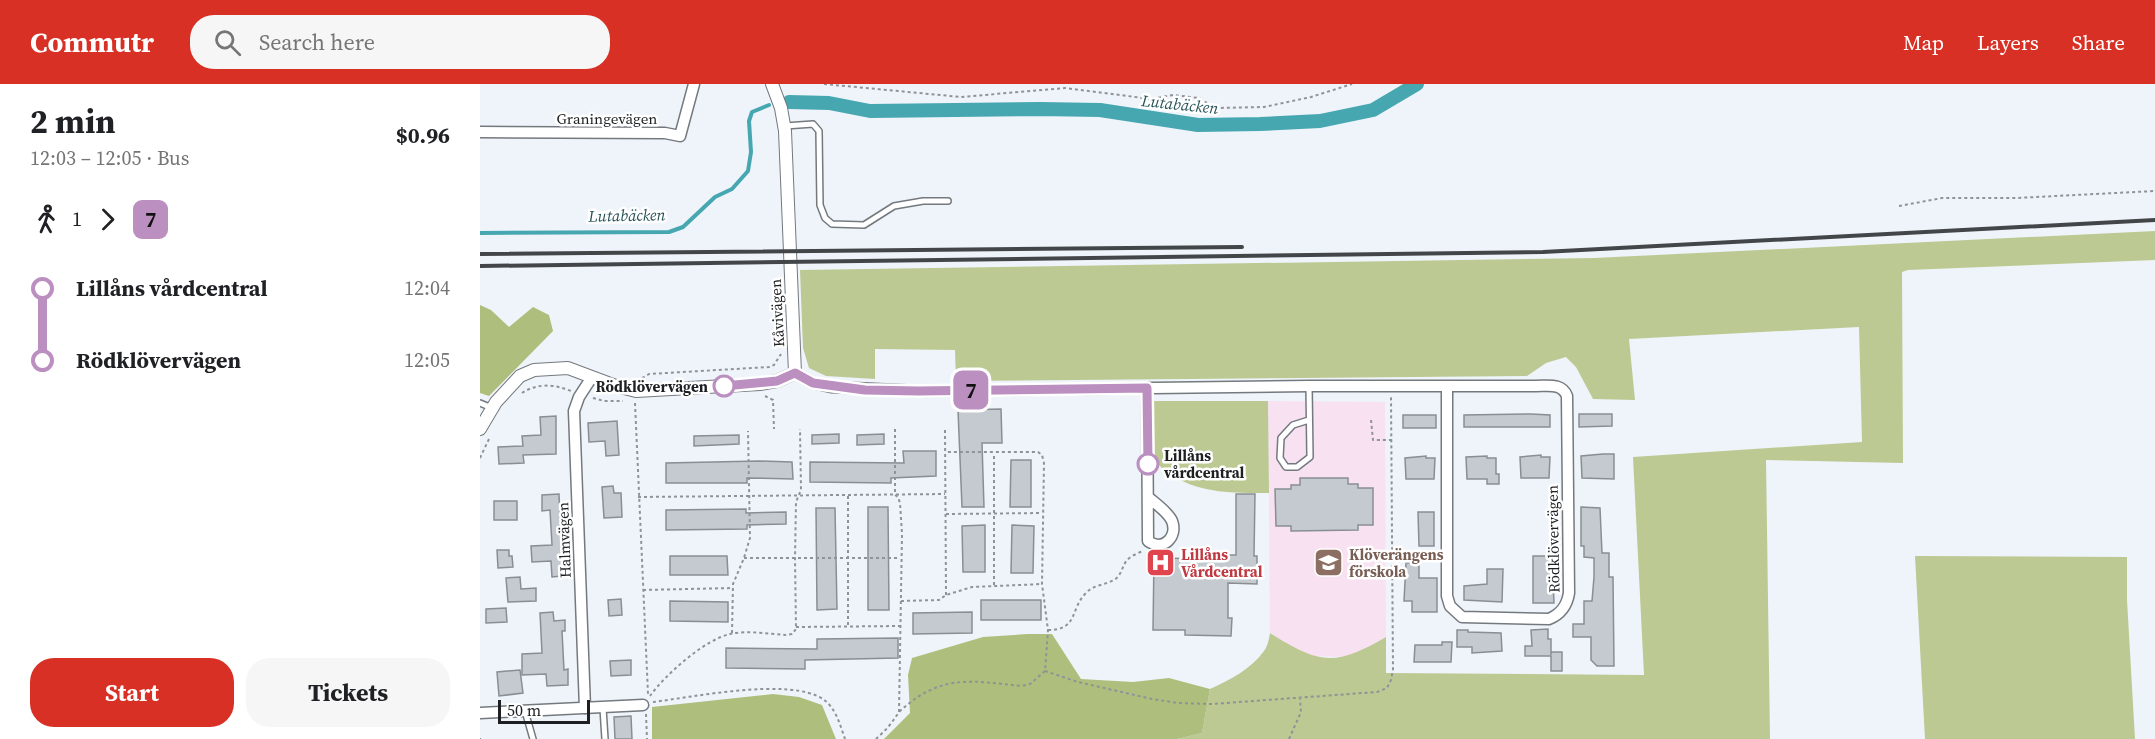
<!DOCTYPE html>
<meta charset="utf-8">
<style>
:root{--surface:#fff;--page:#f6f6f6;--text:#202124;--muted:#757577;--accent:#d93025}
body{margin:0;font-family:"Source Serif 4",serif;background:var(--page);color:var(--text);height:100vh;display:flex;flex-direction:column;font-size:22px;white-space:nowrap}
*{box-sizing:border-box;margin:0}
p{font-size:20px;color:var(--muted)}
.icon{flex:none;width:33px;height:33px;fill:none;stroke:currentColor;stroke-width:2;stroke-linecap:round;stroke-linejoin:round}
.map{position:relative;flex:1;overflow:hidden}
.panel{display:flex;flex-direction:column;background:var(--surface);width:480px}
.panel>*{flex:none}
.badge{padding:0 12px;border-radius:9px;font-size:21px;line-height:39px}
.scale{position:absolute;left:18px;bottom:15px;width:92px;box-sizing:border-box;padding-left:6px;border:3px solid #1d1f21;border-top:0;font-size:16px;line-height:21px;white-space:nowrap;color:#1d1f21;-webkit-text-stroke:4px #fff;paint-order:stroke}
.map>.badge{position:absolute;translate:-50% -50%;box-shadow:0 0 0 3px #fff}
.legs{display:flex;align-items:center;gap:9px;height:66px;padding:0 30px;font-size:20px}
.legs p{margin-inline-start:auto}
.overview{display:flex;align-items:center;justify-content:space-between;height:102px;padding:0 30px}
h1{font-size:33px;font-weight:700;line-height:45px}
.button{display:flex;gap:12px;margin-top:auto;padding:12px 30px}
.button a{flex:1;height:69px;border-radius:24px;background:var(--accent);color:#fff;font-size:24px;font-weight:700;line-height:69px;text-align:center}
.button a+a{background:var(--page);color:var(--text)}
ul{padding:0 30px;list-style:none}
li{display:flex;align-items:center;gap:21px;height:72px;font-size:22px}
li i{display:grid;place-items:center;width:9px;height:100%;margin:0 8px;background:currentColor}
li i::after{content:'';width:15px;height:15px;margin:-8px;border:4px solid;border-radius:50%;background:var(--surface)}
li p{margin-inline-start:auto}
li:first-child i{background:linear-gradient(#0000 50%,currentColor 0)}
li:last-child i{background:linear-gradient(currentColor 50%,#0000 0)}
header{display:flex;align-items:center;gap:36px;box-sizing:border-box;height:84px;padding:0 30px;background:var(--accent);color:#fff}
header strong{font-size:28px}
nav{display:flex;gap:33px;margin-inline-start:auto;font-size:21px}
.search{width:420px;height:54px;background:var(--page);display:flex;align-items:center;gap:15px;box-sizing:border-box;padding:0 21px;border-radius:24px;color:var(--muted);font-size:22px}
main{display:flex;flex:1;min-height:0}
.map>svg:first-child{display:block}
.education{fill:#f8e2f1}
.green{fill:#bcc992}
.forest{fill:#aebe7c}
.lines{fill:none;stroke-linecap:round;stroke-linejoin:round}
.stream{stroke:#47a7b1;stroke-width:4}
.canal{stroke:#47a7b1;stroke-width:14}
.building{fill:#c4cacf;stroke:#898e93;stroke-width:1.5}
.service-casing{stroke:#74797e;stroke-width:8}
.minor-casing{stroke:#74797e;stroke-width:13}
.tertiary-casing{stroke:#74797e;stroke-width:14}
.path{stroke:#8f9398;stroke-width:2;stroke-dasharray:3 3;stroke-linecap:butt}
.service{stroke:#fff;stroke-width:5}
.minor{stroke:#fff;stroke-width:10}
.tertiary{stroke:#fff;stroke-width:12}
.rail{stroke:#434649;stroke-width:4}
.line-1-casing{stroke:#fff;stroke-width:14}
.line-1{stroke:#bb8fc0;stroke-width:9}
.stop-1-dot{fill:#fff;stroke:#bb8fc0;stroke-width:3}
.labels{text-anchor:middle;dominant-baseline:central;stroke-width:5;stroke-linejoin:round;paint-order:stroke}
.street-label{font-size:15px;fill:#1d1f21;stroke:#fff}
.stop-label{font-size:15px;font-weight:bold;fill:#1d1f21;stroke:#fff;text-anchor:end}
.health-label{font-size:15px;font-weight:bold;fill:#be3a42;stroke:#fff;text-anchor:start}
.education-label{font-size:15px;font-weight:bold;fill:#785e54;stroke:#fff;text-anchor:start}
.water-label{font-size:16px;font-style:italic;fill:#275256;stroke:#fff}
</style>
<header>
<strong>Commutr</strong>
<div class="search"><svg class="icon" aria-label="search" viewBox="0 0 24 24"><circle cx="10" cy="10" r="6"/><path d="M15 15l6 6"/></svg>Search here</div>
<nav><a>Map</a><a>Layers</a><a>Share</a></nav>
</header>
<main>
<section class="panel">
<div class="overview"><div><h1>2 min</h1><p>12:03 – 12:05 · Bus</p></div><b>$0.96</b></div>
<div class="legs"><svg class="icon" aria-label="walk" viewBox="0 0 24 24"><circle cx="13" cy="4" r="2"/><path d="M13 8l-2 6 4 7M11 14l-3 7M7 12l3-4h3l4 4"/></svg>1<svg class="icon" aria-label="forward" viewBox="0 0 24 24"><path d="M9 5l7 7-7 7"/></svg><b class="badge" style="background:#bb8fc0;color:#111">7</b></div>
<ul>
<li><i style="color:#bb8fc0"></i><b>Lillåns vårdcentral</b><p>12:04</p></li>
<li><i style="color:#bb8fc0"></i><b>Rödklövervägen</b><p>12:05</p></li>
</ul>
<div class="button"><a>Start</a><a>Tickets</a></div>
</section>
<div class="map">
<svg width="1675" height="655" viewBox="0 0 1675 655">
<rect width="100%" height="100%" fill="#eef4fa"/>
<path class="education" d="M788,317L905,318L906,553L881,568L864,573L832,572L819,568L790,549Z"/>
<g class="green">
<path d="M1675,147V176L1428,186L1422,188L1423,379L1286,376L1290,655H697L722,649L730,605C750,596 771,585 784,567C788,562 789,554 790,549C839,580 855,583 906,553V589L1164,591L1153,373L1382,358L1379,243L1149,255L1155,316L1113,315L1096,283L1086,273L1066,279L1047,292L476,297L475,266L395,265V295L346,292L329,284L323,264L320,186L1114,174Z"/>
<path d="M673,317H788L789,409C754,409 720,410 690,390C684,386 676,380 675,373C671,357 674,334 673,317Z"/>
<path d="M1435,472L1647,473V516L1655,655H1445Z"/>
</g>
<g class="forest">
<path d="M0,221L11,226L29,243L53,223L69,231L73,247L9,312L0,309Z"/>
<path d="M548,550H572L601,595L653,598L689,594L730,605L722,649L697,655H404L430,629L428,591L432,574L503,553Z"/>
<path d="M293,610L319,613L342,621L356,655H172V623Z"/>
</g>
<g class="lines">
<path class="stream" d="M0,149L189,148L203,143L235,113L252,105L268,87L271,68L269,37L272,28L289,21"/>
<path class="canal" d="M309,18L349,19L390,27L560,25L620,26L718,41L780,40L840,37L893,26L937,0"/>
</g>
<g class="building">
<path d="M521,325L522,359H502L504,423H482L478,326Z"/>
<path d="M1051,330L1070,331V343H984V331Z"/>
<path d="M1099,330H1132V342L1099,343Z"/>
<rect x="923" y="331" width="33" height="13"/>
<path d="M76,332V370L43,371L44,379L19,380L18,363L43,362L42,352L61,351L60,333Z"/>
<path d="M137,337L139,371L126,372L125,357L109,358L108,339Z"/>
<path d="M359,350V359L332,360V351Z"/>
<path d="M404,350V360L377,361V351Z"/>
<path d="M259,351V360L214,362V352Z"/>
<path d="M423,367H456V392L411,394V399L330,398V378L424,379Z"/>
<path d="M1123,370H1134V395L1102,394L1101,372Z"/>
<path d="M1061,371V373H1070L1069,394H1041L1040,373Z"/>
<path d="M946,372V374H955L954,395H926L925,374Z"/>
<path d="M1007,372V374H1016V390H1019V400H1007V395H987L986,373Z"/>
<path d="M531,376H551V423H530Z"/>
<path d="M279,377L312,378L313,395L267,394V399H186V379Z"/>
<path d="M820,394H868V400H878V404H893V441H878V446L811,447V442H796L795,405H811V401H820Z"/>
<path d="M133,402L134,409H141L142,433L124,434L122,403Z"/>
<path d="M79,410L81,460H83L84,476H82V492L72,493L71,477L52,478L51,462L72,461L70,426L62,427V411Z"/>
<path d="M756,410H775L774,472H777V500L748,499V534H752L751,552L705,551V546H673L674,474L740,475V471H756Z"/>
<rect x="14" y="417" width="23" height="19"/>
<path d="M388,423H408L409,526H388Z"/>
<path d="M1101,423L1120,424L1122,469H1129V493H1133L1134,582H1117L1111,576V553H1093V540H1104V517H1112L1114,493V474L1104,473V462H1101Z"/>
<path d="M336,424H355L357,525L337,526Z"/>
<path d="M266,425V429L306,428V440L267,441V445L186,446V426Z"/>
<path d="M938,428H954V462H939Z"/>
<path d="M505,441V488H483L482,442Z"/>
<path d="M532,441L554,442L553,489H531Z"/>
<path d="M17,466H29V472H32L33,483L18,484Z"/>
<path d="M190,472H247L248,491H190Z"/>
<path d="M1053,472H1072L1074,519H1053Z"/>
<path d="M926,479H939V494H957V528H932V517H924Z"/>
<path d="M1007,485H1023L1022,518L984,516V502L1007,500Z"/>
<path d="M40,493L41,505L56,504V517L28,518L26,494Z"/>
<path d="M141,515L142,531L129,532L128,516Z"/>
<rect x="501" y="516" width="60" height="20"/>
<path d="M190,517L248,518V538L190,537Z"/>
<path d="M26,524L27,538L6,539V525Z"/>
<path d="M73,528L74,537L85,536V547H82L84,586L88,585V601L67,602L66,590L42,591V570L62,569L60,529Z"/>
<path d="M492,528V549L433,550V529Z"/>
<path d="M1068,545V555H1071V571V568H1082V587H1071V572H1045V562H1052L1051,546Z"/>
<path d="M977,546H988V548L1021,549L1022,567L992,569V563H977Z"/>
<path d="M418,554V574L325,576V585L246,584V564L337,565V555Z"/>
<path d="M962,558H972L971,578H934L935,561H962Z"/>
<path d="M151,576V591L131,592L130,577Z"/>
<path d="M40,586L43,609L19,612L17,588Z"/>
<path d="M151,632L152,655H135L134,633Z"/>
</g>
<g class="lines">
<defs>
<g id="service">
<path d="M305,42L333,40L339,47L340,121L345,134L352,140L384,141L414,122L443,117H468"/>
<path d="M829,302L830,373L817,383H806L800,374L801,354L813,341L829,336"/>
<path d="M0,319L12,324"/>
<path d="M123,624L125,655"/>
<path d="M45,627L53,655"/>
</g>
<g id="minor">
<path d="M0,48L185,49L200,52L214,0"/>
<path d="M315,289L333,299L351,303L438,307L829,302H1056C1069,302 1082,299 1087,312L1089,509C1087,522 1081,530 1069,535L982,533L970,522L967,512V302"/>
<path d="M667,304L668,457C683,468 698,453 692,437C688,428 676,420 668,413"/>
<path d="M105,624L94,327L99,313L112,293"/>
<path d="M0,629L163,621"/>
</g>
<path id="tertiary" d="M0,345L16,318L40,292L54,286L88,284L136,302L156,307L280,300L297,297L315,289L305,47L301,24L292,0"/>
</defs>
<use href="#service" class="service-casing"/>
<use href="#minor" class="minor-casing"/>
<use href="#tertiary" class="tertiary-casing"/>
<g class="path">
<path d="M344,0L481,13L585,4L671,15L693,11L719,14L735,24L784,23L831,13L872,0"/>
<path d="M1419,122L1462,114H1536L1675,107"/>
<path d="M162,294L169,290L289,283L294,281L301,270"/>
<path d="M42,309C57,299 74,300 91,307"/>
<path d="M285,312L293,316L294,345"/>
<path d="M113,314L124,317H143"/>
<path d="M155,319L168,610"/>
<path d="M891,336L893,356H912"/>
<path d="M415,345V411L418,413L420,419L422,450L419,629"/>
<path d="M465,346L466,511"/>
<path d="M0,374L9,355"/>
<path d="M368,412V542"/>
<path d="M158,413L465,410"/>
<path d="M466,430L562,429"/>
<path d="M264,474H420"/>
<path d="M514,501V369"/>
<path d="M163,506L253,504"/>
<path d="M421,517L459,516L466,511L492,503L562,500"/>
<path d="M316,543L421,542"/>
<path d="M568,546C598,546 590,526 605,510C612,501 625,501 634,496C642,491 642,482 647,476C651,472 658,469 663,467"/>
<path d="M252,549L253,500L264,474L270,454L268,347"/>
<path d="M565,587L598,598L672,615L698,619L732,620L897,608L907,604L911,596L913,585L911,313"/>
<path d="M170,612C185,591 224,556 250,550C267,546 289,550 306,551L312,550L316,545L315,474L316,418L321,406L320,345"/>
<path d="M173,618C214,613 309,593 343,615C356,624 360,641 365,655"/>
<path d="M166,630L167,655"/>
<path d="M0,654V655"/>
<path d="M396,655C400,651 405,647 409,642C413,637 416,632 420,627C462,589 491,597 542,602L550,600L565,587L568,546L562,500L564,379L562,371L558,368H465"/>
<path d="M809,655L821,628L820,615"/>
</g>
<use href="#service" class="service"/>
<use href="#minor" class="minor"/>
<use href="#tertiary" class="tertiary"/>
<g class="rail">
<path d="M0,170L762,163"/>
<path d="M0,182L1063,168L1675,136"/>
</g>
</g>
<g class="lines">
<defs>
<path id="line-1" d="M244,302L297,297L315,289L333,299L385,306L438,307L667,304L668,380"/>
</defs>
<use href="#line-1" class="line-1-casing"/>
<use href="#line-1" class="line-1"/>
</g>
<defs>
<symbol id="hospital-square" viewBox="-11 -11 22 22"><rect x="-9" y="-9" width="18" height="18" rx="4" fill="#e0444e" stroke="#fff"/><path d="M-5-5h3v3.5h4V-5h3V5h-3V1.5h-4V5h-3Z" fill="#fff"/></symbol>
<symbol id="school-square" viewBox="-11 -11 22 22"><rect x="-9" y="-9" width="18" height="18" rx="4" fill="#8d6e63" stroke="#fff"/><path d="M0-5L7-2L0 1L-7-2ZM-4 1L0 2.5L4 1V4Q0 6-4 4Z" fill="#fff"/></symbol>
</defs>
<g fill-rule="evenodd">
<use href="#hospital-square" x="664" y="462" width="33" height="33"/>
<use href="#school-square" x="832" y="462" width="33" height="33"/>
</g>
<g class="stop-1-dot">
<circle cx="244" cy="302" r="10"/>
<circle cx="668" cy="380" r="10"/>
</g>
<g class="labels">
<g class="street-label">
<text x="127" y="34">Graningevägen</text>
<text transform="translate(297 229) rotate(-93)">Kåvivägen</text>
<text transform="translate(1073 455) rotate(-91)">Rödklövervägen</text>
<text transform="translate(84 456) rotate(-92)">Halmvägen</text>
</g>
<g class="stop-label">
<text x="228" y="302">Rödklövervägen</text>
<text x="684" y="371" text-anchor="start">Lillåns<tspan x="684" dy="17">vårdcentral</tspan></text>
</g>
<g class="health-label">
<text x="701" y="470">Lillåns<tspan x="701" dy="17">Vårdcentral</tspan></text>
</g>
<g class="education-label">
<text x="869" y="470">Klöverängens<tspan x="869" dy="17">förskola</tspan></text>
</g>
<g class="water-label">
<text transform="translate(700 20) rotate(6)">Lutabäcken</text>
<text transform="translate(147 131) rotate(-1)">Lutabäcken</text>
</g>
</g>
</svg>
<div class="scale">50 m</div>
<b class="badge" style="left:491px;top:306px;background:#bb8fc0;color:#111">7</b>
</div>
</main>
